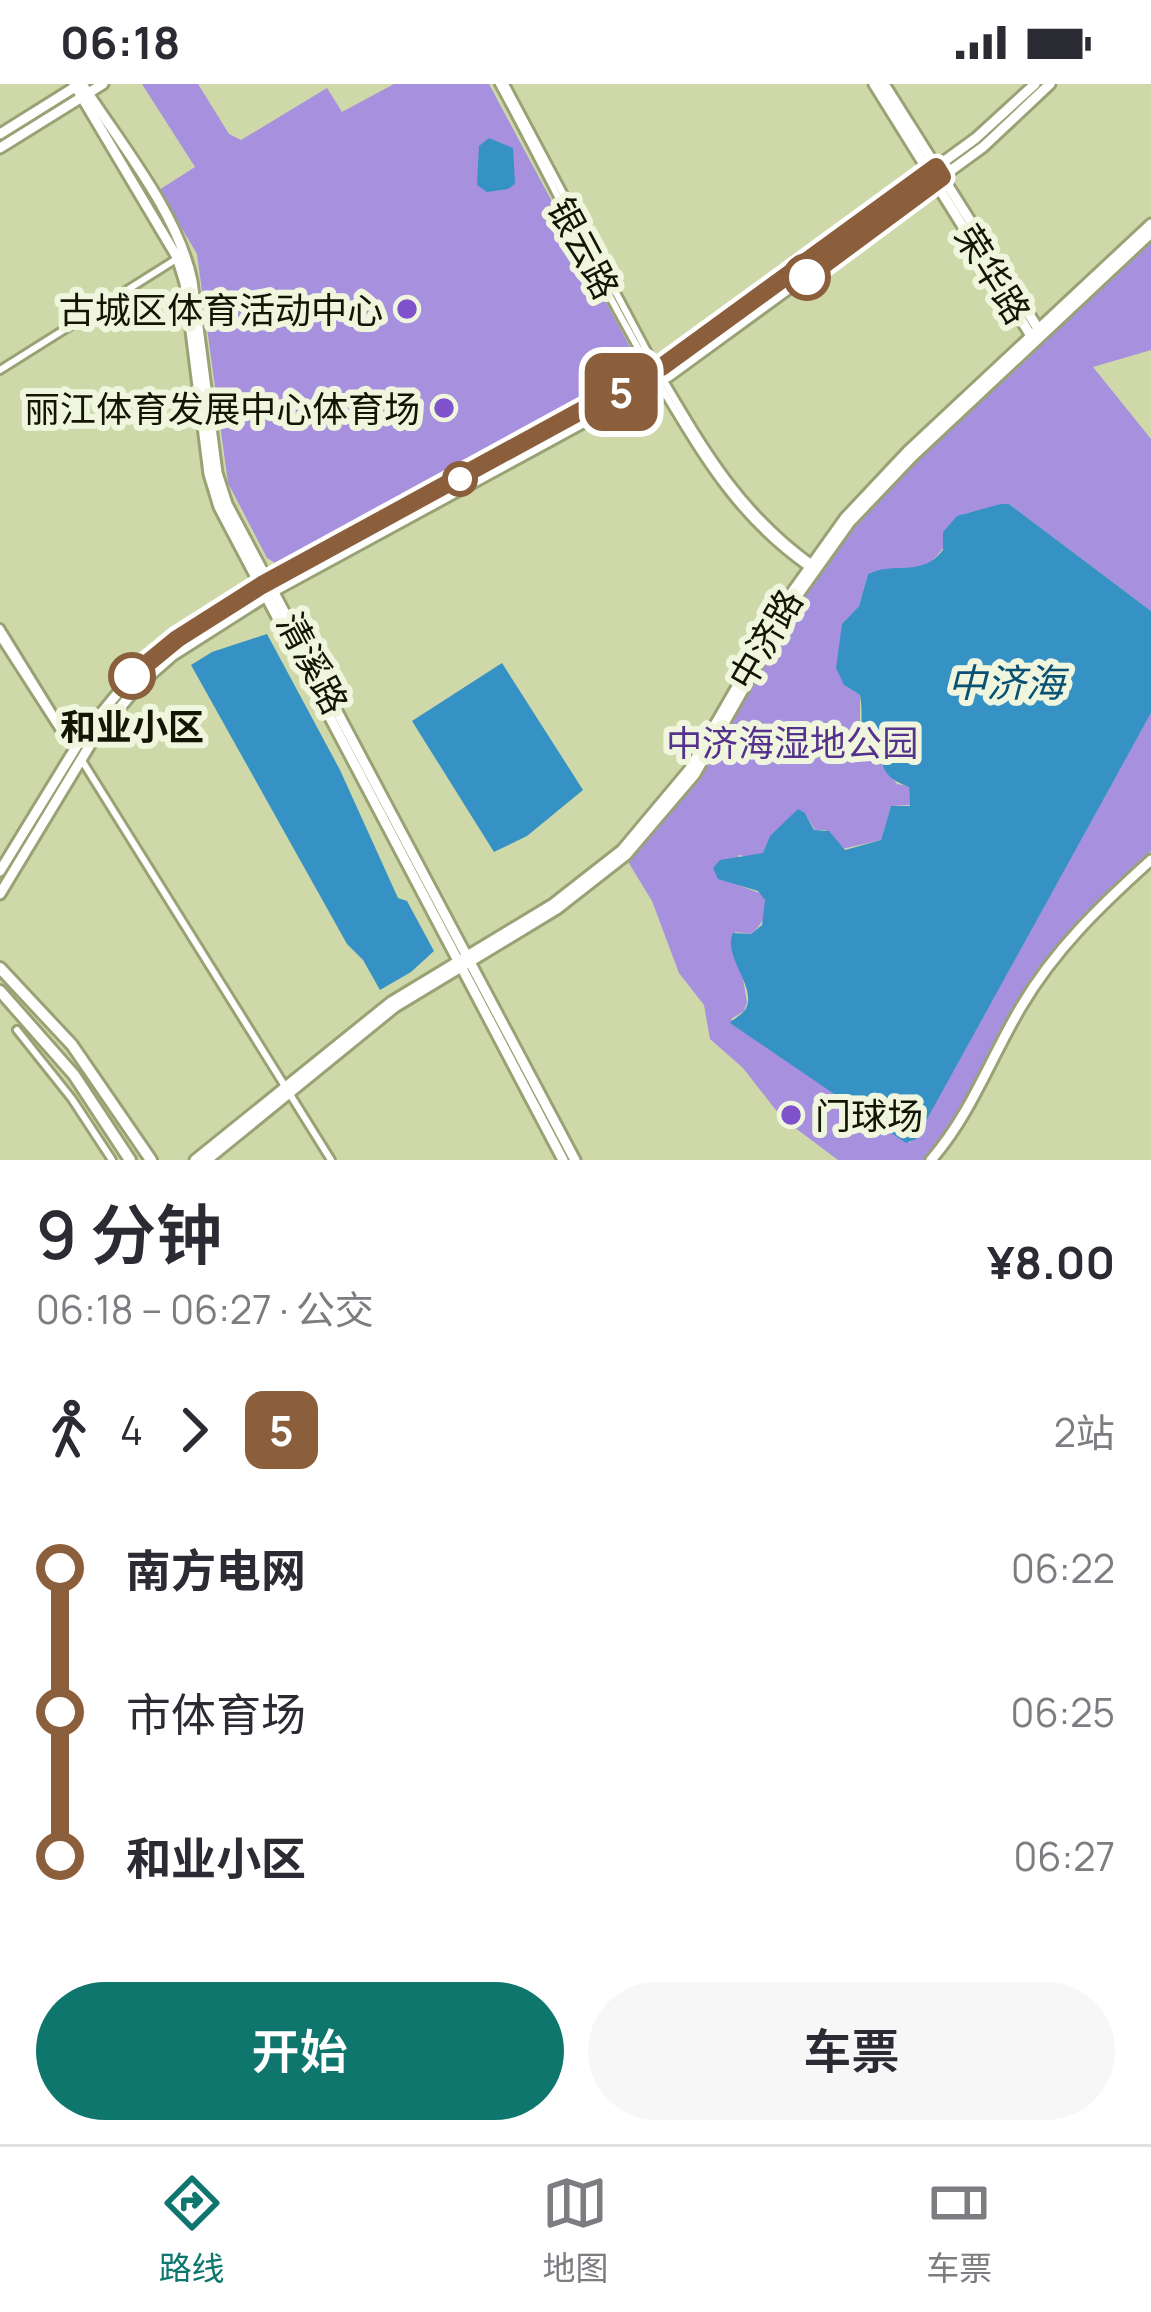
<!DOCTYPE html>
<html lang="zh">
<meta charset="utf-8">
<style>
:root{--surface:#fff;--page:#f7f7f7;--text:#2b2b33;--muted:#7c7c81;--line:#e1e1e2;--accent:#0f766e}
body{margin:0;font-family:Manrope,"Noto Sans SC",sans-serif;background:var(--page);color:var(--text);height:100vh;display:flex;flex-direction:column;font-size:45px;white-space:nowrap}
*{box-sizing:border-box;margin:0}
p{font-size:39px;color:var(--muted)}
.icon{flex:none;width:66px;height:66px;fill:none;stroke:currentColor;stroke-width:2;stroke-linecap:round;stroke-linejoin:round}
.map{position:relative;height:1076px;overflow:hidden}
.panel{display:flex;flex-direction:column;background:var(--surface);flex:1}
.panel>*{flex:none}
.badge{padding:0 24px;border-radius:18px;font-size:42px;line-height:78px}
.map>.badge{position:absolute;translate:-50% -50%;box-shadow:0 0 0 6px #fff}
.legs{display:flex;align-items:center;gap:18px;height:132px;padding:0 36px;font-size:39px}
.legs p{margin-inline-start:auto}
.head{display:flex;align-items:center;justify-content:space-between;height:204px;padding:0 36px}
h1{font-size:66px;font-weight:600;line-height:90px}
.action{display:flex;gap:24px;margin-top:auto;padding:24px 36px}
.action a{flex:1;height:138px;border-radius:72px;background:var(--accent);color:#fff;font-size:48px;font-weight:600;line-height:138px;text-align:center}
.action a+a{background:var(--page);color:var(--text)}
ul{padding:0 36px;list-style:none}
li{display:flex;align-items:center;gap:42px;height:144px;font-size:45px}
li i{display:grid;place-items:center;width:18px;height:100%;margin:0 15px;background:currentColor}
li i::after{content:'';width:30px;height:30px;margin:-15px;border:9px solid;border-radius:50%;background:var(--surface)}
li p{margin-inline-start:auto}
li:first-child i{background:linear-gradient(#0000 50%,currentColor 0)}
li:last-child i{background:linear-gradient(currentColor 50%,#0000 0)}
.status{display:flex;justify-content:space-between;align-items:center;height:84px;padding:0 60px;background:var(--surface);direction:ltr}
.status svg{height:33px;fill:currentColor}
.menu{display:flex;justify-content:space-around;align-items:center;height:168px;border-top:3px solid var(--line);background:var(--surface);font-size:33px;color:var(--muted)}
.menu a{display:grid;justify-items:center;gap:6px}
.menu .on{color:var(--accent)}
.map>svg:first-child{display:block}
.green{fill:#a790de}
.water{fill:#3692c5}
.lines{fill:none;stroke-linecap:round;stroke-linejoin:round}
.street-casing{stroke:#99a274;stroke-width:12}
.secondary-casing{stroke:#99a274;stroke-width:15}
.primary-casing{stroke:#99a274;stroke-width:16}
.street{stroke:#fff;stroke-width:6}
.secondary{stroke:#fff;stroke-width:9}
.primary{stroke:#fff;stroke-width:10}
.line-1-casing{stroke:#fff;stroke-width:27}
.line-1{stroke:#8b5e3c;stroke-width:18}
.stop-1-dot{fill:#fff;stroke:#8b5e3c;stroke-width:6}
.poi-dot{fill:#7f52cb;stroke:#f0f6dd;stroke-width:4.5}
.labels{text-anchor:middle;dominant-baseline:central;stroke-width:12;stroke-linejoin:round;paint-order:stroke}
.street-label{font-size:36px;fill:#131505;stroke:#f0f6dd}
.poi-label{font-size:36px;fill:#131505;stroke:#f0f6dd;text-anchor:end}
.stop-label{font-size:36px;font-weight:bold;fill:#131505;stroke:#f0f6dd}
.park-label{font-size:36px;fill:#55328e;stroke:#f0f6dd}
.water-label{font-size:39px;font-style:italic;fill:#085174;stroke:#f0f6dd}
</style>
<div class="status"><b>06:18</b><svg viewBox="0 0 49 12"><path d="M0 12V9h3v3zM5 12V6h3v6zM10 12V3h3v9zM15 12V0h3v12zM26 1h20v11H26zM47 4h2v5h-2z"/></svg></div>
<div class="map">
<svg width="1151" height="1076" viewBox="0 0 1151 1076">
<rect width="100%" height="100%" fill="#ced8a8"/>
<g class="green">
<path d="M142,0H198L229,50L241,56L327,4L342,28L394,0H489L637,276L635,290L277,480L267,474L228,399L197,170L159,106L195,83Z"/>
<path d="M1151,153V266L1093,283L1151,355V527L1009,420L964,430C948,453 940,483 909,486C893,487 882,484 868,490L859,522L844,538V601L860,611V644L879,667L881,680L897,700L909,702L910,721L891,722L881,756L842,765L826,746H815L805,729L771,752L763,769L753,774L739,771L728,797L762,810C771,826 763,840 751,850L735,848L747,918L744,927L731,935L910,1059L1151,629V767L1072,843L974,1008L927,1076H838L782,1034L743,984L710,955L704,921L679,889L652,817L627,776C717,690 751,568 827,472C921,354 1041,256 1151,153Z"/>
</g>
<g class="water">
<path d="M489,54L513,64L515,100L508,105L487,108L477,101L479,62Z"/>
<path d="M1001,420H1009L1151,527V629L916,1055L906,1059L730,939C735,934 741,931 745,926C759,904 722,873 733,849L751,850L762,841L765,816L758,807L718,795L713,784L720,776L763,769L770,752L798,725L805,729L814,746L829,747L845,766L881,756L891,722H910L909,703C890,696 882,689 879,667C854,646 865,640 860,611L844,601L836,584L842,540L859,522L868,490C894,477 922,494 943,466V448L957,432Z"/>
<path d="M267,550L340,686L398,814L407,817L434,867L411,888L380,906L363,876L347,860L191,581L212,568Z"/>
<path d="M502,579L583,706L527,752L494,768L412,637Z"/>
</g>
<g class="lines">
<defs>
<g id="street">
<path d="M499,0C553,99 601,203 659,300C703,373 737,433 808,483"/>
<path d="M505,0L656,284"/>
<path d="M0,286L178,174"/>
<path d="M663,295C706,368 741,428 811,479"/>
<path d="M0,544L74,664"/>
<path d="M0,553L67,657"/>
<path d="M81,675L331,1076"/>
<path d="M17,946L72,1015L112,1076"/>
</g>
<g id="secondary">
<path d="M74,0L177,173L185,199L209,390L219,423L563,1076"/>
<path d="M82,0C120,59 178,129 192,197L217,389L227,420L575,1076"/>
<path d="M874,0L1033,255"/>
<path d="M884,0L1039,246"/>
<path d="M0,50L80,0"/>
<path d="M0,64L103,0"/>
<path d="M0,787L84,650L131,593L165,563L269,497L663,282L976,54L1035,0"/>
<path d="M0,810L93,656L139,601L172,572L274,507L669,292L983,63L1050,0"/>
<path d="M195,1076L391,918L553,820L622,766L689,686L790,511L845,434L908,367L1151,140"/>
<path d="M207,1076L395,923L557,825L626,771L695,690L795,515L850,438L913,372L1151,149"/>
<path d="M931,1076C971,1030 990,975 1021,923C1055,865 1102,820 1151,776"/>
</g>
<g id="primary">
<path d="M0,884L72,961L151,1076"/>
<path d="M0,907L74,991L130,1076"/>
</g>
</defs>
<use href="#street" class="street-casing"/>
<use href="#secondary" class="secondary-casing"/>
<use href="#primary" class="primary-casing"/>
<use href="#street" class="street"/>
<use href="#secondary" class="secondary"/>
<use href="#primary" class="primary"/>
</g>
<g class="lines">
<defs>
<path id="line-1" d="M132,592L177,555L262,501L663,282L936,83L942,93L807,193"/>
</defs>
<use href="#line-1" class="line-1-casing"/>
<use href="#line-1" class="line-1"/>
</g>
<g class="stop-1-dot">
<circle cx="807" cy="193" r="21"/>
<circle cx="460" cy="395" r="15"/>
<circle cx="132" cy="592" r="21"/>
</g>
<g class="poi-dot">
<circle cx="407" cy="225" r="12"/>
<circle cx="444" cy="324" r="12"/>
<circle cx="791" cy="1031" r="12"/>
</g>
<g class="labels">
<g class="street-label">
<text transform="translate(584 164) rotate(62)">银云路</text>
<text transform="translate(993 190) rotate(58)">荣华路</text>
<text transform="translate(765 555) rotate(-60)">中济路</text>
<text transform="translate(313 579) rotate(62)">清溪路</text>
</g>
<g class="poi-label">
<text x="383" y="225">古城区体育活动中心</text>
<text x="420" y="324">丽江体育发展中心体育场</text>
<text x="815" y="1031" text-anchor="start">门球场</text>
</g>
<g class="stop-label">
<text x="132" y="642">和业小区</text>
</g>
<g class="park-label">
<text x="792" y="658">中济海湿地公园</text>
</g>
<g class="water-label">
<text x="1006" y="598">中济海</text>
</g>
</g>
</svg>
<b class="badge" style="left:621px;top:308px;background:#8b5e3c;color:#fff">5</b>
</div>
<section class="panel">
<div class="head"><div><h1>9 分钟</h1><p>06:18 – 06:27 · 公交</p></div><b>¥8.00</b></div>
<div class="legs"><svg class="icon" aria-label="walk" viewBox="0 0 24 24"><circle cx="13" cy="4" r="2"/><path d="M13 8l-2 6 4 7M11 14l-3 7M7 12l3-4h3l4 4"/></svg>4<svg class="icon" aria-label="forward" viewBox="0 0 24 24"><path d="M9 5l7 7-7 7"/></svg><b class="badge" style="background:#8b5e3c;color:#fff">5</b><p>2站</p></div>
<ul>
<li><i style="color:#8b5e3c"></i><b>南方电网</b><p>06:22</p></li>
<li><i style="color:#8b5e3c"></i><span>市体育场</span><p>06:25</p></li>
<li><i style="color:#8b5e3c"></i><b>和业小区</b><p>06:27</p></li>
</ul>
<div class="action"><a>开始</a><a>车票</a></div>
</section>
<nav class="menu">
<a class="on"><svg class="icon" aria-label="directions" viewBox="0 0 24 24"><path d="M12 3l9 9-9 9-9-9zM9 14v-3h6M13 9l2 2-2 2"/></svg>路线</a>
<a><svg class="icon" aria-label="map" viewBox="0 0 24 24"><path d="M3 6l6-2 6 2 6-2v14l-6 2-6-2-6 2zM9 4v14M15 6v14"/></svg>地图</a>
<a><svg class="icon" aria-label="tickets" viewBox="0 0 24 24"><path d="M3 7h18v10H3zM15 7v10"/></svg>车票</a>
</nav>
